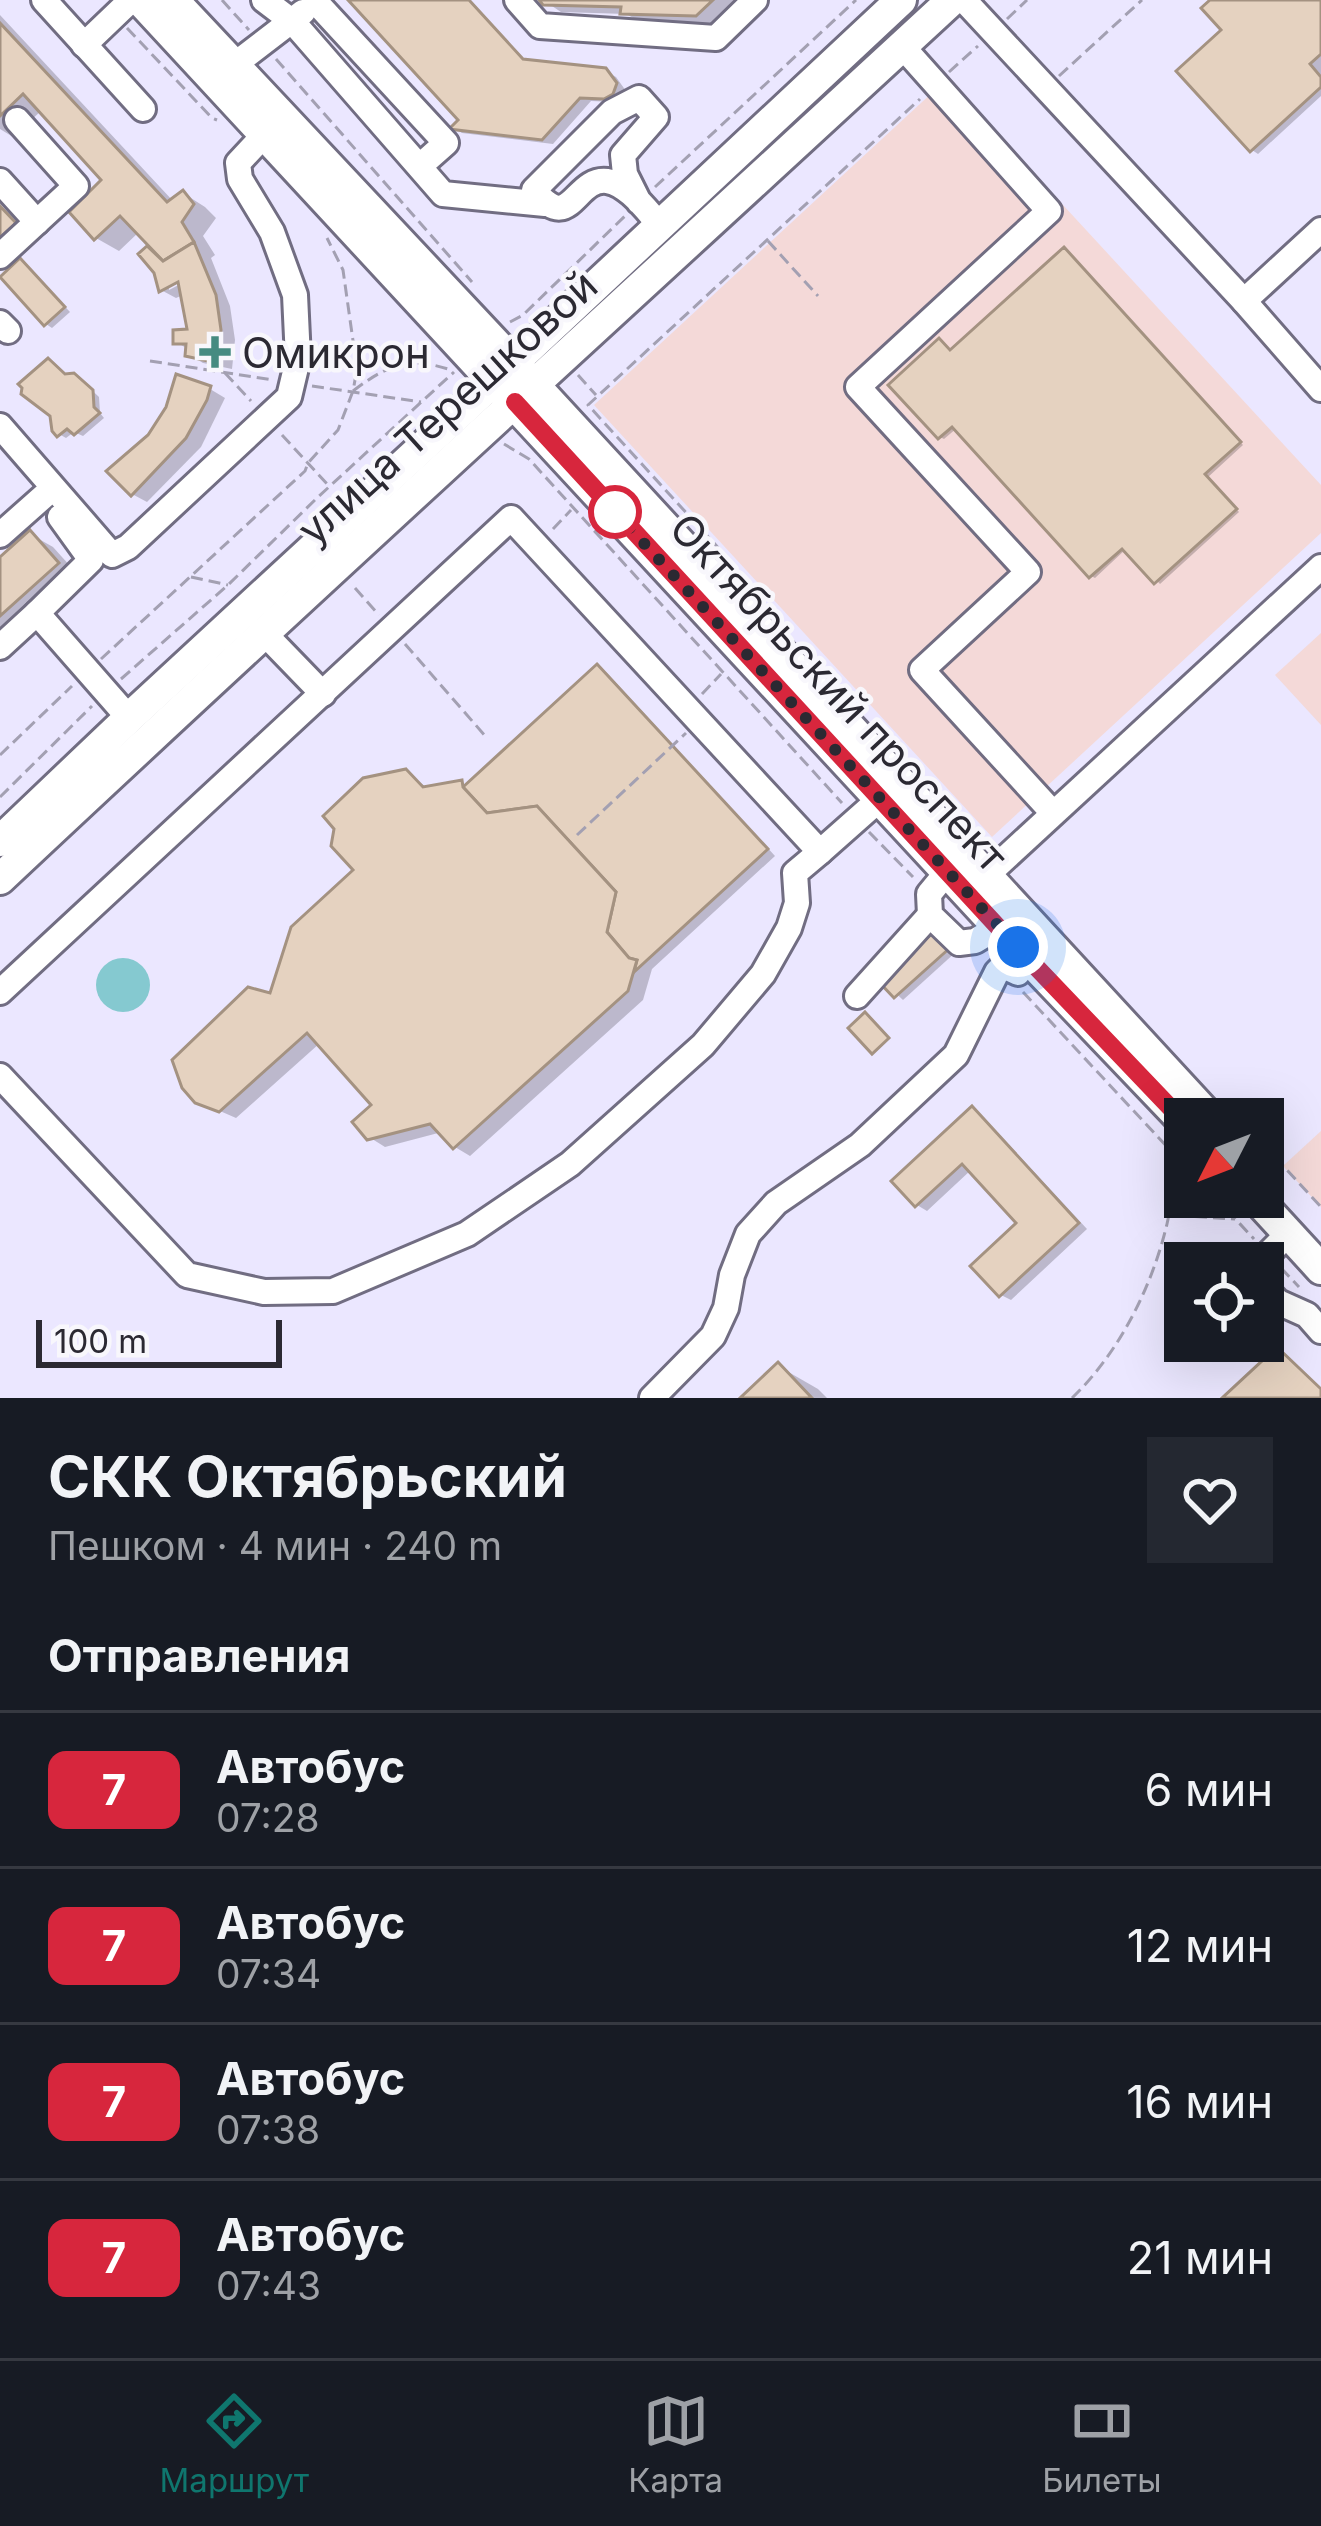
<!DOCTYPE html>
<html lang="ru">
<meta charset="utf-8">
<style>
:root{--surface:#171b24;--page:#242831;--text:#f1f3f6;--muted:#9ea1a6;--line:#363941;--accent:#0f766e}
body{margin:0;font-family:Inter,sans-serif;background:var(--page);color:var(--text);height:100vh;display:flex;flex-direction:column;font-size:45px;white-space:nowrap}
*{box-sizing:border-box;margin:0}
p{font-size:39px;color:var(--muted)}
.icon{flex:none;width:66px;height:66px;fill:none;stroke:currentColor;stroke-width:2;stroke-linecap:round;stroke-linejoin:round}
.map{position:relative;height:1398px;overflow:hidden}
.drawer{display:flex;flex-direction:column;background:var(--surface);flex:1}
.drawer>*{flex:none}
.badge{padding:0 24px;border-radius:18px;font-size:42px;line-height:78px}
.needle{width:78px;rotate:228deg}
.buttons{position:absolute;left:1164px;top:1098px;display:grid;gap:24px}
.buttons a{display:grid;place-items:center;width:120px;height:120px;border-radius:0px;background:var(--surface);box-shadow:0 12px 48px #0002;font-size:60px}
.scale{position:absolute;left:36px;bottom:30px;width:246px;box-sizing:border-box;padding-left:12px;border:6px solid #2b2932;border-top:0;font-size:33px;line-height:42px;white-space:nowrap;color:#2b2932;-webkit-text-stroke:9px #f8f7fc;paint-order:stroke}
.you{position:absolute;width:60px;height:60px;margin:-30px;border:9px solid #fff;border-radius:50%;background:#1a73e8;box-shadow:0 0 0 18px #1a73e833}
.map>.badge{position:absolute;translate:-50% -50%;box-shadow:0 0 0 6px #fff}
h2{padding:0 48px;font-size:45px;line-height:108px}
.round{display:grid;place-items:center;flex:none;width:126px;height:126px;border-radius:0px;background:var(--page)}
.head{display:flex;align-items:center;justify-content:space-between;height:204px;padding:0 48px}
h1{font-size:57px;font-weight:700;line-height:90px}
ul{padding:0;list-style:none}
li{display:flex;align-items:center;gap:36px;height:156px;padding:0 48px;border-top:3px solid var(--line)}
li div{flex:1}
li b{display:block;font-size:45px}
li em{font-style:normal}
li .badge{min-width:132px;font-weight:700;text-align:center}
.tab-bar{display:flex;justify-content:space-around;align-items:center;height:168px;border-top:3px solid var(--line);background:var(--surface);font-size:33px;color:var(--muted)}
.tab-bar a{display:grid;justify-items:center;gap:6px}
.tab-bar .selected{color:var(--accent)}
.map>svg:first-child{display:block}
.commercial{fill:#f4d9d8}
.water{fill:#85c9d0}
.shadow{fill:#0003;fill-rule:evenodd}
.building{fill:#e5d2c0;stroke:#a49281;stroke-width:3}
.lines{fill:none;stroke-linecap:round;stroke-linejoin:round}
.minor-casing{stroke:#716d82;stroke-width:30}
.major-casing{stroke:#716d82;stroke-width:36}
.path{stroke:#a3a0b2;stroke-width:3;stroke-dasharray:12 6;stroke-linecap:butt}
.minor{stroke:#fff;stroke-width:24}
.major{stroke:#fff;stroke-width:30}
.line-casing{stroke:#fff;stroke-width:27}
.line{stroke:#d7263d;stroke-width:18}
.walk{stroke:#2b2932;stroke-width:12;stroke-dasharray:0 21.6}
.poi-dot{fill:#468b81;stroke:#f8f7fc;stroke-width:4.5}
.stop-dot{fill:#fff;stroke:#d7263d;stroke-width:6}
.labels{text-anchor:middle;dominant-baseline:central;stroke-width:9;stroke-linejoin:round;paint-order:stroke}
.poi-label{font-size:42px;fill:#2b2932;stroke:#f8f7fc;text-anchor:start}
.street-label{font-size:42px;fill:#2b2932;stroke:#f8f7fc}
</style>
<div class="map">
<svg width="1321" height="1398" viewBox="0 0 1321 1398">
<rect width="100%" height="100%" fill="#ebe7ff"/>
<g class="commercial">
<path d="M947,79L1321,485V533L992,837L594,405Z"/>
<path d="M1321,633V725L1275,675Z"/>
<path d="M1321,1131V1207L1283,1166Z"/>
</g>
<circle class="water" cx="123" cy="985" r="27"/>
<g class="shadow">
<path d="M352,0H470L527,63L605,71L616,77L626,91L623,99L616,102L591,101L553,144L462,133L454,128L462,120Z"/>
<path d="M543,0H737L712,24L639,21L626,14L561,12Z"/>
<path d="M1215,0H1321V96L1258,154L1252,150L1225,30Z"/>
<path d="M0,15L173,201L183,193L205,207L216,218L203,236L215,255L211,258L230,306L235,340L232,369L203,363L188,354V349L176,342L190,332L183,295L176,298L161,290L148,250L162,258L139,232L119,251L96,238L105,180L42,110L13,137L0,129ZM192,278L169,290V283Z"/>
<path d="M1068,253L1243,445L1207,478L1239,512L1160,584L1126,549L1095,578L1091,576L957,428L944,439L940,437L952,353Z"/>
<path d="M27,266L70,312L52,328L46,324Z"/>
<path d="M67,377L82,381L99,397L100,413L104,418L83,436L74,432L66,438L59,434Z"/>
<path d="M210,389L225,398L201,447L147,502L132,494Z"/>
<path d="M30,534L53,547L80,577L0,649V561Z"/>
<path d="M597,667L607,673L775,856L652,969L643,1000L470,1156L455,1147L442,1132L385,1147L369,1137L376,1105L320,1043L236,1118L197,1101L357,870L405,772L429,789L462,783L468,787Z"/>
<path d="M937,933L957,951L903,1000L884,982Z"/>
<path d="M972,1110L982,1116L1087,1229L1011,1300L1001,1295L1021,1223L971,1170L927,1211L917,1205L895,1181Z"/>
<path d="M1222,1341H1242L1233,1349Z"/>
<path d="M778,1366L818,1389L827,1398H744Z"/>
</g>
<g class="building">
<path d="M348,0H469L523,59L606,68L617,83L613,94L604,99L580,98L542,140L449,129L458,120Z"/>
<path d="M539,0H713L696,16L620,14L621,7L543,5Z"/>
<path d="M1210,0H1321V54L1310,64L1321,77V87L1250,152L1176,71L1221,30L1201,8Z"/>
<path d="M0,23L167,202L183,190L194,204L182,222L194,242L163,261L120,216L94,240L69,212L101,180L23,94L0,116Z"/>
<path d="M0,206L16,223L0,238Z"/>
<path d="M194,242L216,295L221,330L217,363L185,356L186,344H173V330L187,329L178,282L159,292L154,273L138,254L147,246L163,261Z"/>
<path d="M1064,247L1241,442L1205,474L1237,509L1154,584L1122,549L1089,578L952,427L938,439L888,385L939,338L950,350Z"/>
<path d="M20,258L65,307L44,326L0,277Z"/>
<path d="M48,358L65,374L74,373L93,390L94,407L100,413L74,435L67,429L57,437L52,431L50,416L21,394L22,388L18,384Z"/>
<path d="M176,374L211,386L207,400L186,438L131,496L106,471L148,435L166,407Z"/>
<path d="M30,530L59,563L0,616V557Z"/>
<path d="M597,664L768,849L634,972L637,960L629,958L607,932L616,892L537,806L487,813L463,787Z"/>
<path d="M406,769L423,787L462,780L463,787L487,813L537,806L616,892L607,932L629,958L637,960L628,991L453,1149L430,1124L367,1140L352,1122L371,1105L307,1033L219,1112L195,1103L182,1088L172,1060L248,987L270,993L291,927L353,870L331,846L334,829L323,816L363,778Z"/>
<path d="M937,929L952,946L894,998L879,982Z"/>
<path d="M865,1012L889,1038L872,1054L848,1028Z"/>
<path d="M972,1106L1079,1223L999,1297L970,1266L1016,1223L962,1164L915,1207L891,1181Z"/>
<path d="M1277,1347L1321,1389V1398H1222Z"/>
<path d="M778,1362L812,1398H740Z"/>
</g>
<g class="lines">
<defs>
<g id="minor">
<path d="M44,0L143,109"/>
<path d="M264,0L293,22L443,194L545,204"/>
<path d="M517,0L540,26L716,38L755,0"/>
<path d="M964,0L1244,301L1321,389"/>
<path d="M315,1L446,143L420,166"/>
<path d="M84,45L131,0"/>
<path d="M902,46L1049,211L858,387L1028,572L922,670L1053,813"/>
<path d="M234,65L303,12"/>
<path d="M0,181L37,222"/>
<path d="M639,202L625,174L623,155L656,117L639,98L612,112L534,190C571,236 574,177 607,181C628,184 647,211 660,225"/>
<path d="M0,256L76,186L17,120"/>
<path d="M1244,301L1321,230"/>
<path d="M0,323L8,331"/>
<path d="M0,426L112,555L128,547L289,397L298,359L295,295L272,232L240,179L238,163L265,134"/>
<path d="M0,535L44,496"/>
<path d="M37,613L91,560L60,517"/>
<path d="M263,632L323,694"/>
<path d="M0,647L37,613L129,718"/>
<path d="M820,852L890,790"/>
<path d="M948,871L929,894L930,915L959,943L975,941L998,927"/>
<path d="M974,887L1321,567"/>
<path d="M0,992L511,518L820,852L795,873L797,903L789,928L763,974L703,1045L570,1164L467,1234L333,1291L264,1292L187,1275L0,1076"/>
<path d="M857,996L930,915"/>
<path d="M1259,1263L1289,1233"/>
<path d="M1263,1286L1278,1302L1307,1315L1321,1331"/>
<path d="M652,1398L713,1336L726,1308L732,1275L748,1234L776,1203L860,1145L956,1055L997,972L1003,966L1018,973"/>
</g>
<g id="major">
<path d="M140,0L998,927L1185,1123"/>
<path d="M173,0L513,362L1211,1119"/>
<path d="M0,841L129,718L467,406L901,0"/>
<path d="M0,879C315,583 635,293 952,0"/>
<path d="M1255,1197L1321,1269"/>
</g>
</defs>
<use href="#minor" class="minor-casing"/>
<use href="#major" class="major-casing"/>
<g class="path">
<path d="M222,0L249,30"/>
<path d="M1007,19L1027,0"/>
<path d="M127,28L212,118L217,120"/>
<path d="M276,59L472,282"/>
<path d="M949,72L978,46"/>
<path d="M1059,76L1142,0"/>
<path d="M655,187L856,0"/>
<path d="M768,241L818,296"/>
<path d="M510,322L523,315L626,215"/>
<path d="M150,361L273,380"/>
<path d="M225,373L251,401"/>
<path d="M578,375L596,395"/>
<path d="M312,386L421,402"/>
<path d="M353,391C386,366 407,356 448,369"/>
<path d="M282,435L328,485"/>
<path d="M504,444L529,459L842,803"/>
<path d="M553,529L571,510"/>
<path d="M722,552L588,405L920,99"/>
<path d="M191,577L228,585"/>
<path d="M355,588L379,615"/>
<path d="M405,644L487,738"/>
<path d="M101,659L305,471L308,463L338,430L353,391L357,369L343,270L327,238"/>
<path d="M121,679L228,585L317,498L454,372"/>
<path d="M702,694L721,674"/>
<path d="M0,755L72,686"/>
<path d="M0,797L92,706"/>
<path d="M869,832L913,877"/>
<path d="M577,835L686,733"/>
<path d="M1023,992L1185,1166"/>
<path d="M1263,1144L1321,1207"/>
<path d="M1188,1197L1168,1215L1235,1219"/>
<path d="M1215,1197L1254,1239"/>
<path d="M1281,1268L1299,1287"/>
<path d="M1072,1398C1119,1353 1152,1287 1167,1224C1172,1202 1173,1179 1176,1158"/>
</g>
<use href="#minor" class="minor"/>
<use href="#major" class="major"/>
</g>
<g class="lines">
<defs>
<path id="line" d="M515,402L998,927L1185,1123"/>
</defs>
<use href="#line" class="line-casing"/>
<use href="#line" class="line"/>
<path class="walk" d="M615,512L1018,947"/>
</g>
<path class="poi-dot" d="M209 334h12v12h12v12h-12v12h-12v-12h-12v-12h12z"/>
<circle class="stop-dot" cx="615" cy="512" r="24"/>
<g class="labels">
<g class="poi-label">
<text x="242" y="352">Омикрон</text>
</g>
<g class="street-label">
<text transform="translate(447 407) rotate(-42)">улица Терешковой</text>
<text transform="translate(839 692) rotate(47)">Октябрьский проспект</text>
</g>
</g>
</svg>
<div class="buttons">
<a><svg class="needle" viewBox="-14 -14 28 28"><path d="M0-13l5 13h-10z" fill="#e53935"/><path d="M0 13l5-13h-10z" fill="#9ea1a6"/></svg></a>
<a><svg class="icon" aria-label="locate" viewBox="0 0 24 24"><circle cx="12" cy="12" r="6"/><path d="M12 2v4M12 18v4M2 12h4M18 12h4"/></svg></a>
</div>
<div class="scale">100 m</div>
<div class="you" style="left:1018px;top:947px"></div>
</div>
<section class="drawer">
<div class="head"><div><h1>СКК Октябрьский</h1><p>Пешком · 4 мин · 240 m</p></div><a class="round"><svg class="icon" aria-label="heart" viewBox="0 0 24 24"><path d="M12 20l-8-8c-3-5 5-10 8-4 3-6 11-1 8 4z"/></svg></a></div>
<h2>Отправления</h2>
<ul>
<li><span class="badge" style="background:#d7263d;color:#fff">7</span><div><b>Автобус</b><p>07:28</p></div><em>6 мин</em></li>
<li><span class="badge" style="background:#d7263d;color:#fff">7</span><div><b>Автобус</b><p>07:34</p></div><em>12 мин</em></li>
<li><span class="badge" style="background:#d7263d;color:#fff">7</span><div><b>Автобус</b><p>07:38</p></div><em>16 мин</em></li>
<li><span class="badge" style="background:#d7263d;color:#fff">7</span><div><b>Автобус</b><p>07:43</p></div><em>21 мин</em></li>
</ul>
</section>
<nav class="tab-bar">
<a class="selected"><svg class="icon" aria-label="directions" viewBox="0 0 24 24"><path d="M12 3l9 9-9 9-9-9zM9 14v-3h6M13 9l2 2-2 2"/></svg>Маршрут</a>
<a><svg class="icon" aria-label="map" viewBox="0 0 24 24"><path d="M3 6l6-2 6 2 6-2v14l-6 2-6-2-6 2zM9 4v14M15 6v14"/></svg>Карта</a>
<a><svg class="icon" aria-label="tickets" viewBox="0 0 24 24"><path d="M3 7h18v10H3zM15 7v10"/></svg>Билеты</a>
</nav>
